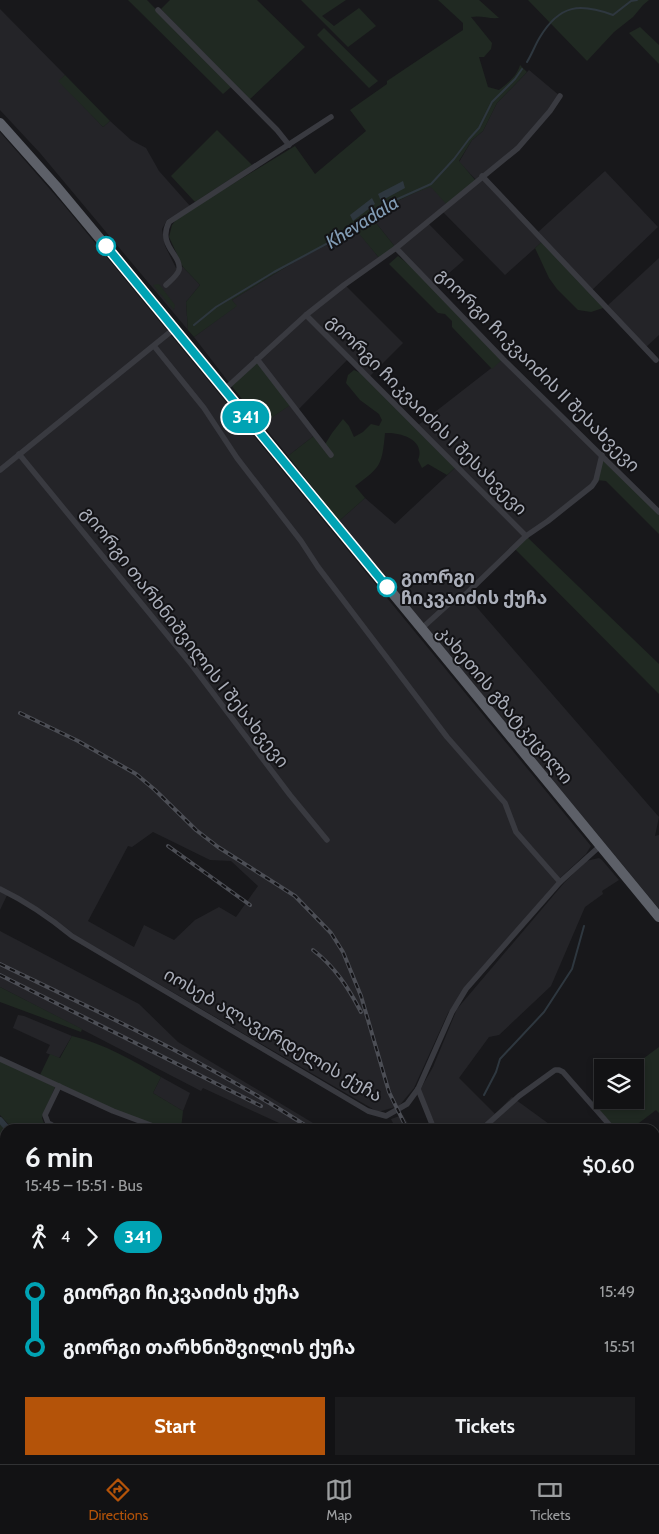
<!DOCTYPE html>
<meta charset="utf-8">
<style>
:root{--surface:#121214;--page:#1b1b1d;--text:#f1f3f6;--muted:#9c9ea0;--line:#313234;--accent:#b45309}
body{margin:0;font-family:Cabin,"Noto Sans Georgian",sans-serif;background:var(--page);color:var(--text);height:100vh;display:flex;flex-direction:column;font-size:19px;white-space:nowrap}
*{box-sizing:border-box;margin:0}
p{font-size:16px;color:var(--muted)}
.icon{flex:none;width:28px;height:28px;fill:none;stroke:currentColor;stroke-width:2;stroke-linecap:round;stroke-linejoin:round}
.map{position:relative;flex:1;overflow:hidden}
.drawer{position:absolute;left:0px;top:1124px;width:660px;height:341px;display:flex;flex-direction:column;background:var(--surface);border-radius:15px 15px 0 0;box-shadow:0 2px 8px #0003,0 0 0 1px var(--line)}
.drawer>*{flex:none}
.badge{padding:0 10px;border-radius:16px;font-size:18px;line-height:32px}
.tools{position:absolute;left:594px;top:1059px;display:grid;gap:10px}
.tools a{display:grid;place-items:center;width:50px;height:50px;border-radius:0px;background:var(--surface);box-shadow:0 2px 8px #0003,0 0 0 1px var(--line);font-size:25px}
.map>.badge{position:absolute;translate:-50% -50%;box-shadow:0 0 0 2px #fff}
.legs{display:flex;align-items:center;gap:8px;height:55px;padding:0 25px;font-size:16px}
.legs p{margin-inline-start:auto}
.overview{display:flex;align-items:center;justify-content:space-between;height:85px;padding:0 25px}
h1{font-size:28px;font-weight:800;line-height:38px}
.primary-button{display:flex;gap:10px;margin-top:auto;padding:10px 25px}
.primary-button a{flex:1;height:58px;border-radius:0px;background:var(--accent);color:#fff;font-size:20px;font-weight:800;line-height:58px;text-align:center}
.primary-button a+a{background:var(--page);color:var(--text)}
ul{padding:0 25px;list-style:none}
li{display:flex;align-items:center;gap:18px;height:55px;font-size:19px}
li i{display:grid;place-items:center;width:8px;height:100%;margin:0 6px;background:currentColor}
li i::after{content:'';width:12px;height:12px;margin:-6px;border:4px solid;border-radius:50%;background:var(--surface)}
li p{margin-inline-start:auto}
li:first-child i{background:linear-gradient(#0000 50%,currentColor 0)}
li:last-child i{background:linear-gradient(currentColor 50%,#0000 0)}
.menu{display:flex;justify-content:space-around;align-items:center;height:70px;border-top:1px solid var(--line);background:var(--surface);font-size:14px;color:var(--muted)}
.menu a{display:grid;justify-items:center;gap:2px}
.menu .active{color:var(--accent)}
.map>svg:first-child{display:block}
.built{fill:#242428;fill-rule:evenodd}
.green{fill:#202922}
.water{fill:#2e373f}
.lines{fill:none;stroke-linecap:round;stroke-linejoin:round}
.stream{stroke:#2e373f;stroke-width:2}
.canal{stroke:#2e373f;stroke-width:6}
.minor{stroke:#393a40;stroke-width:5.5}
.tertiary{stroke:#393a40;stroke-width:8}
.trunk{stroke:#5d6068;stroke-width:10}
.rail-casing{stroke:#4c4e55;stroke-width:4}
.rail{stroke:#131316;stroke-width:2;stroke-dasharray:5.5;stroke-linecap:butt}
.line-1-casing{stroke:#fff;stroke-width:11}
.line-1{stroke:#00a3b4;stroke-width:8}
.stop-1-dot{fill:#fff;stroke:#00a3b4;stroke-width:2.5}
.labels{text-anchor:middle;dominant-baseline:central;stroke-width:4;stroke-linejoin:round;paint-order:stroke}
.street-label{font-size:18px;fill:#abafba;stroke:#131316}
.stop-label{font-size:18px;font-weight:bold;fill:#abafba;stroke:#131316;text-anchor:start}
.water-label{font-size:19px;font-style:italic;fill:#829cb5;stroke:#131316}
</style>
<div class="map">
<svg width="659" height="1464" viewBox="0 0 659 1464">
<rect width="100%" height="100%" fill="#18181b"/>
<g class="built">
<path d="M0,9L65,75L59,81L103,127L110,121L131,140L146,148L159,171L190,206L167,220L162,229L165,246L176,268L183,267L200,285L186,302L188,330L40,153L0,110Z"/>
<path d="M529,70L560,96L535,130L482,175L537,233L605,171L658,227L591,291L543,241L505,275L441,210L427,222L464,260L433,287L396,248L372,218L384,208L415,192L431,186L476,180L459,162L472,140L483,131L497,103Z"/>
<path d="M0,132L63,204L591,846L586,854L560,878L465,988L448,1013L414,1088L399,1106L378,1112L75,935L48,914L9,891L0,910ZM153,832L210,860L231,861L258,886L236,917L219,907L195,920L174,940L144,925L134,947L88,921L128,846L132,847Z"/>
<path d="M356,229L380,259L345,285L403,343L369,377L349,358L297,411L315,435L288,456L262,424L291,404L230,384L194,337L236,306L232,300L304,256L345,236Z"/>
<path d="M659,258V335L645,348L606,307Z"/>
<path d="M503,359L602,455L596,480L526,536L467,596L659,817L655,836L659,835V909L339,521L365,498L395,524L457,466L417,426Z"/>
<path d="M599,858L602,860L619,880L602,891L603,894L585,907L551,986L499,1035L489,1037L459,1078L495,1114L512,1097L556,1129H437L420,1090L433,1067L457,1009L564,883L586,861Z"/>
<path d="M0,931L139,1004L178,1042L323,1129H292L203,1088L201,1091L0,987Z"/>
<path d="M18,1015L24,1016L72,1036L59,1058L46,1053L50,1045L13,1028Z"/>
<path d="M161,1077L190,1093L183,1111L153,1093Z"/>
<path d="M403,1115L411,1129H396L391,1119Z"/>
<path d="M655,1196L659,1200V1205L657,1207L659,1211V1459L653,1464H501L503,1460H655Z"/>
<path d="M0,1247L5,1252V1444L0,1448Z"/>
<path d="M246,1460H323L325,1464H242Z"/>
<path d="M384,1460H454L457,1464H386Z"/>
</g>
<g class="green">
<path d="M128,0H147L231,87L223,94Z"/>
<path d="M170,0H257L305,47L249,100L161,9Z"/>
<path d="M301,0H346L322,16L334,26L359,8L376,26L348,47Z"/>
<path d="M438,0H479L499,18C488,19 481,15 471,17L492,43L491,49L484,57H479L488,87L499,90C508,83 517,76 520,65L527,72L497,103L483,131L472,140L459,161L476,181L447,205L431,187C410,194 389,204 372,218L396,248L380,259L355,229L345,236L304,256L232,300L237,306L194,337L188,330L186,302L200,285L183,267L169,237L172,225L176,220L211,197L295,146L315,174L366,131L350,110L387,84V81L463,30V23Z"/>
<path d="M528,0H649L643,5L633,17L614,32L587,61Z"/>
<path d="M640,27L659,45V64L629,33Z"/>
<path d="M324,28L378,81L369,88L317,35Z"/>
<path d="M65,75L110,121L103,127L58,81Z"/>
<path d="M217,130L252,165L195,202L171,176Z"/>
<path d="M543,241L606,307L591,312L578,310L557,289L549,278L535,248Z"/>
<path d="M398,256L422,275L503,359L492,369L452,327V321L445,314L438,313L389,264Z"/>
<path d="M159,284L175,305L174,310L153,285Z"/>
<path d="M257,359L292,404L262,424L230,384Z"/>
<path d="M354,370L369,377L457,466L447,475L428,464L422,468L418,460C426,440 401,432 385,433C382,465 381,467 355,486L365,498L339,521L288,456L315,435L324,446L332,433L343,419L349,426L354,437L363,432L371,424L379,426L382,420L379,414L360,400L346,383L348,375Z"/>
<path d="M602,455L659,512V534L606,481L596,480Z"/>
<path d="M526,536L659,664V694L514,548Z"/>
<path d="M0,987L82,1029L81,1032L0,1002Z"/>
<path d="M72,1036C105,1044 132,1060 161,1077L153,1093L183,1111L181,1129H165L122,1113L40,1075L50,1054L60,1058Z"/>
<path d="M659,1047V1113L656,1110L631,1129H616L591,1102L602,1094V1100H635V1068L632,1067Z"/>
<path d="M0,1061L55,1087L42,1118L45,1126L49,1129H13L0,1115Z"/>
<path d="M0,1124L5,1129V1229L0,1224Z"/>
<path d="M659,1394V1425H655V1395Z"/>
<path d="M350,1460H384L386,1464H352Z"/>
<path d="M454,1460H496L494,1464H457Z"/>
</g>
<g class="water">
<path d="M403,181L405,188L381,201L378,194Z"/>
<path d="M372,198L375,204L353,221L350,215Z"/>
</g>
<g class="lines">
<g class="stream">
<path d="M527,62C532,54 535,45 540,37C560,4 580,3 613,15L631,1L637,0"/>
<path d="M194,325L216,307L274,272L343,235L382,206L431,184L454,159L469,139L479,128L492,102L515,79L522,69"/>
<path d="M484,1095L496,1072L500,1059L544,1012L572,969L584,926"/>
<path d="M655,1412L659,1411"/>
<path d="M231,1464L238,1460"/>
</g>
<g class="canal">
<path d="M0,1120L8,1129"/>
<path d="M340,1460L342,1464"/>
</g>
<g class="minor">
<path d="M158,10L277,130L289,145"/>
<path d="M482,176L656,360"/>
<path d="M396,248L503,359L659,512"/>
<path d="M166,285C170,281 177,276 179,270C182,255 157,246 169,222L331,117"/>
<path d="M306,315L526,536"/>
<path d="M154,346L204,408L237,458L301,541L318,567L447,737L505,803L516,832L560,882"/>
<path d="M257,359L331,455"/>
<path d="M224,390L306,315L344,285L396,248L518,148L550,111L560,96"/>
<path d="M19,454L191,664L290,795L327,840"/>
<path d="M0,470L174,329"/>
<path d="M421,629L452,601L461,598L466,594L526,536L548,521L592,486L596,480L602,455"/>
<path d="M0,889C27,902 49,917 72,936L368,1111L386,1116L407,1104L418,1089L452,1012L466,989L560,882L600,846"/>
<path d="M0,1059L113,1111L161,1129"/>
<path d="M59,1086L45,1115L48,1123L59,1129"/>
<path d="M418,1089L434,1129"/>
<path d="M482,1129L519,1096L555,1070H559L563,1072L613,1129"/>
<path d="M655,1164L659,1161"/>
<path d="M348,1460L350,1464"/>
<path d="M84,1464L90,1460"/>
<path d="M240,1464L245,1460"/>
<path d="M496,1464L499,1460"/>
</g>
<g class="tertiary">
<path d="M0,1229L5,1234"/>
<path d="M327,1460L330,1464"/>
</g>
<path class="trunk" d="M0,123L56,186L190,347L659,917"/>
<defs>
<g id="rail">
<path d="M20,713L78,741L136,774L155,790L196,830L218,847L295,896L331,933L343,952L361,996L389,1092L407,1129"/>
<path d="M168,846L250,905"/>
<path d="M313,950C335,967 348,987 361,1012"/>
<path d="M0,964C105,1015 213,1065 311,1129"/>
<path d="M0,975L261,1106"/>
<path d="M655,1294L659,1296"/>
<path d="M655,1305L659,1307"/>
<path d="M655,1313L659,1315"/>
</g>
</defs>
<use href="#rail" class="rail-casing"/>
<use href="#rail" class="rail"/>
</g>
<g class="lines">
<defs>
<path id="line-1" d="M106,246L387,587"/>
</defs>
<use href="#line-1" class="line-1-casing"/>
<use href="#line-1" class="line-1"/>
</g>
<g class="stop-1-dot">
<circle cx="106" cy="246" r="9"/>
<circle cx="387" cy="587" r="9"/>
</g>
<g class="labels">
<g class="street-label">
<text transform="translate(538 370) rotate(45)">გიორგი ჩიკვაიძის II შესახვევი</text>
<text transform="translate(427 415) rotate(45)">გიორგი ჩიკვაიძის I შესახვევი</text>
<text transform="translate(185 637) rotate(52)">გიორგი თარხნიშვილის I შესახვევი</text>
<text transform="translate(505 705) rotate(50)">კახეთის გზატკეცილი</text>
<text transform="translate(273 1035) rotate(30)">იოსებ ალავერდელის ქუჩა</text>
</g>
<g class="stop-label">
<text x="401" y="577">გიორგი<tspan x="401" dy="21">ჩიკვაიძის ქუჩა</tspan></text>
</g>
<g class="water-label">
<text transform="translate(362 222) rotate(-32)">Khevadala</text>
</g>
</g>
</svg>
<div class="tools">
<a><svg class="icon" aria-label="layers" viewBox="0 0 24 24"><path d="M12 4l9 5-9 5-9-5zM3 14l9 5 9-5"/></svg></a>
</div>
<b class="badge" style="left:246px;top:417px;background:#00a3b4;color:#fff">341</b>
<section class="drawer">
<div class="overview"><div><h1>6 min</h1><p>15:45 – 15:51 · Bus</p></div><b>$0.60</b></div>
<div class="legs"><svg class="icon" aria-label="walk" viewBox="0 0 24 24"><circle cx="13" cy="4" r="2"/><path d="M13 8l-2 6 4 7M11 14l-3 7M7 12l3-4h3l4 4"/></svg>4<svg class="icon" aria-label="forward" viewBox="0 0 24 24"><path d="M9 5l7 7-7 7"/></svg><b class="badge" style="background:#00a3b4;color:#fff">341</b></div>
<ul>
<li><i style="color:#00a3b4"></i><b>გიორგი ჩიკვაიძის ქუჩა</b><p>15:49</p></li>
<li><i style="color:#00a3b4"></i><b>გიორგი თარხნიშვილის ქუჩა</b><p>15:51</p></li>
</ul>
<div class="primary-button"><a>Start</a><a>Tickets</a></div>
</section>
</div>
<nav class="menu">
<a class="active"><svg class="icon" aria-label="directions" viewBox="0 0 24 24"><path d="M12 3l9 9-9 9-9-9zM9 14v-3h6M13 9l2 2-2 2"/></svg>Directions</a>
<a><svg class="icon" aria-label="map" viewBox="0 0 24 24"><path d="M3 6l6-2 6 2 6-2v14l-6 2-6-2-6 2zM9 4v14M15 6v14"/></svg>Map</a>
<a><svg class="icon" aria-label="tickets" viewBox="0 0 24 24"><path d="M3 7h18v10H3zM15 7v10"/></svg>Tickets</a>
</nav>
